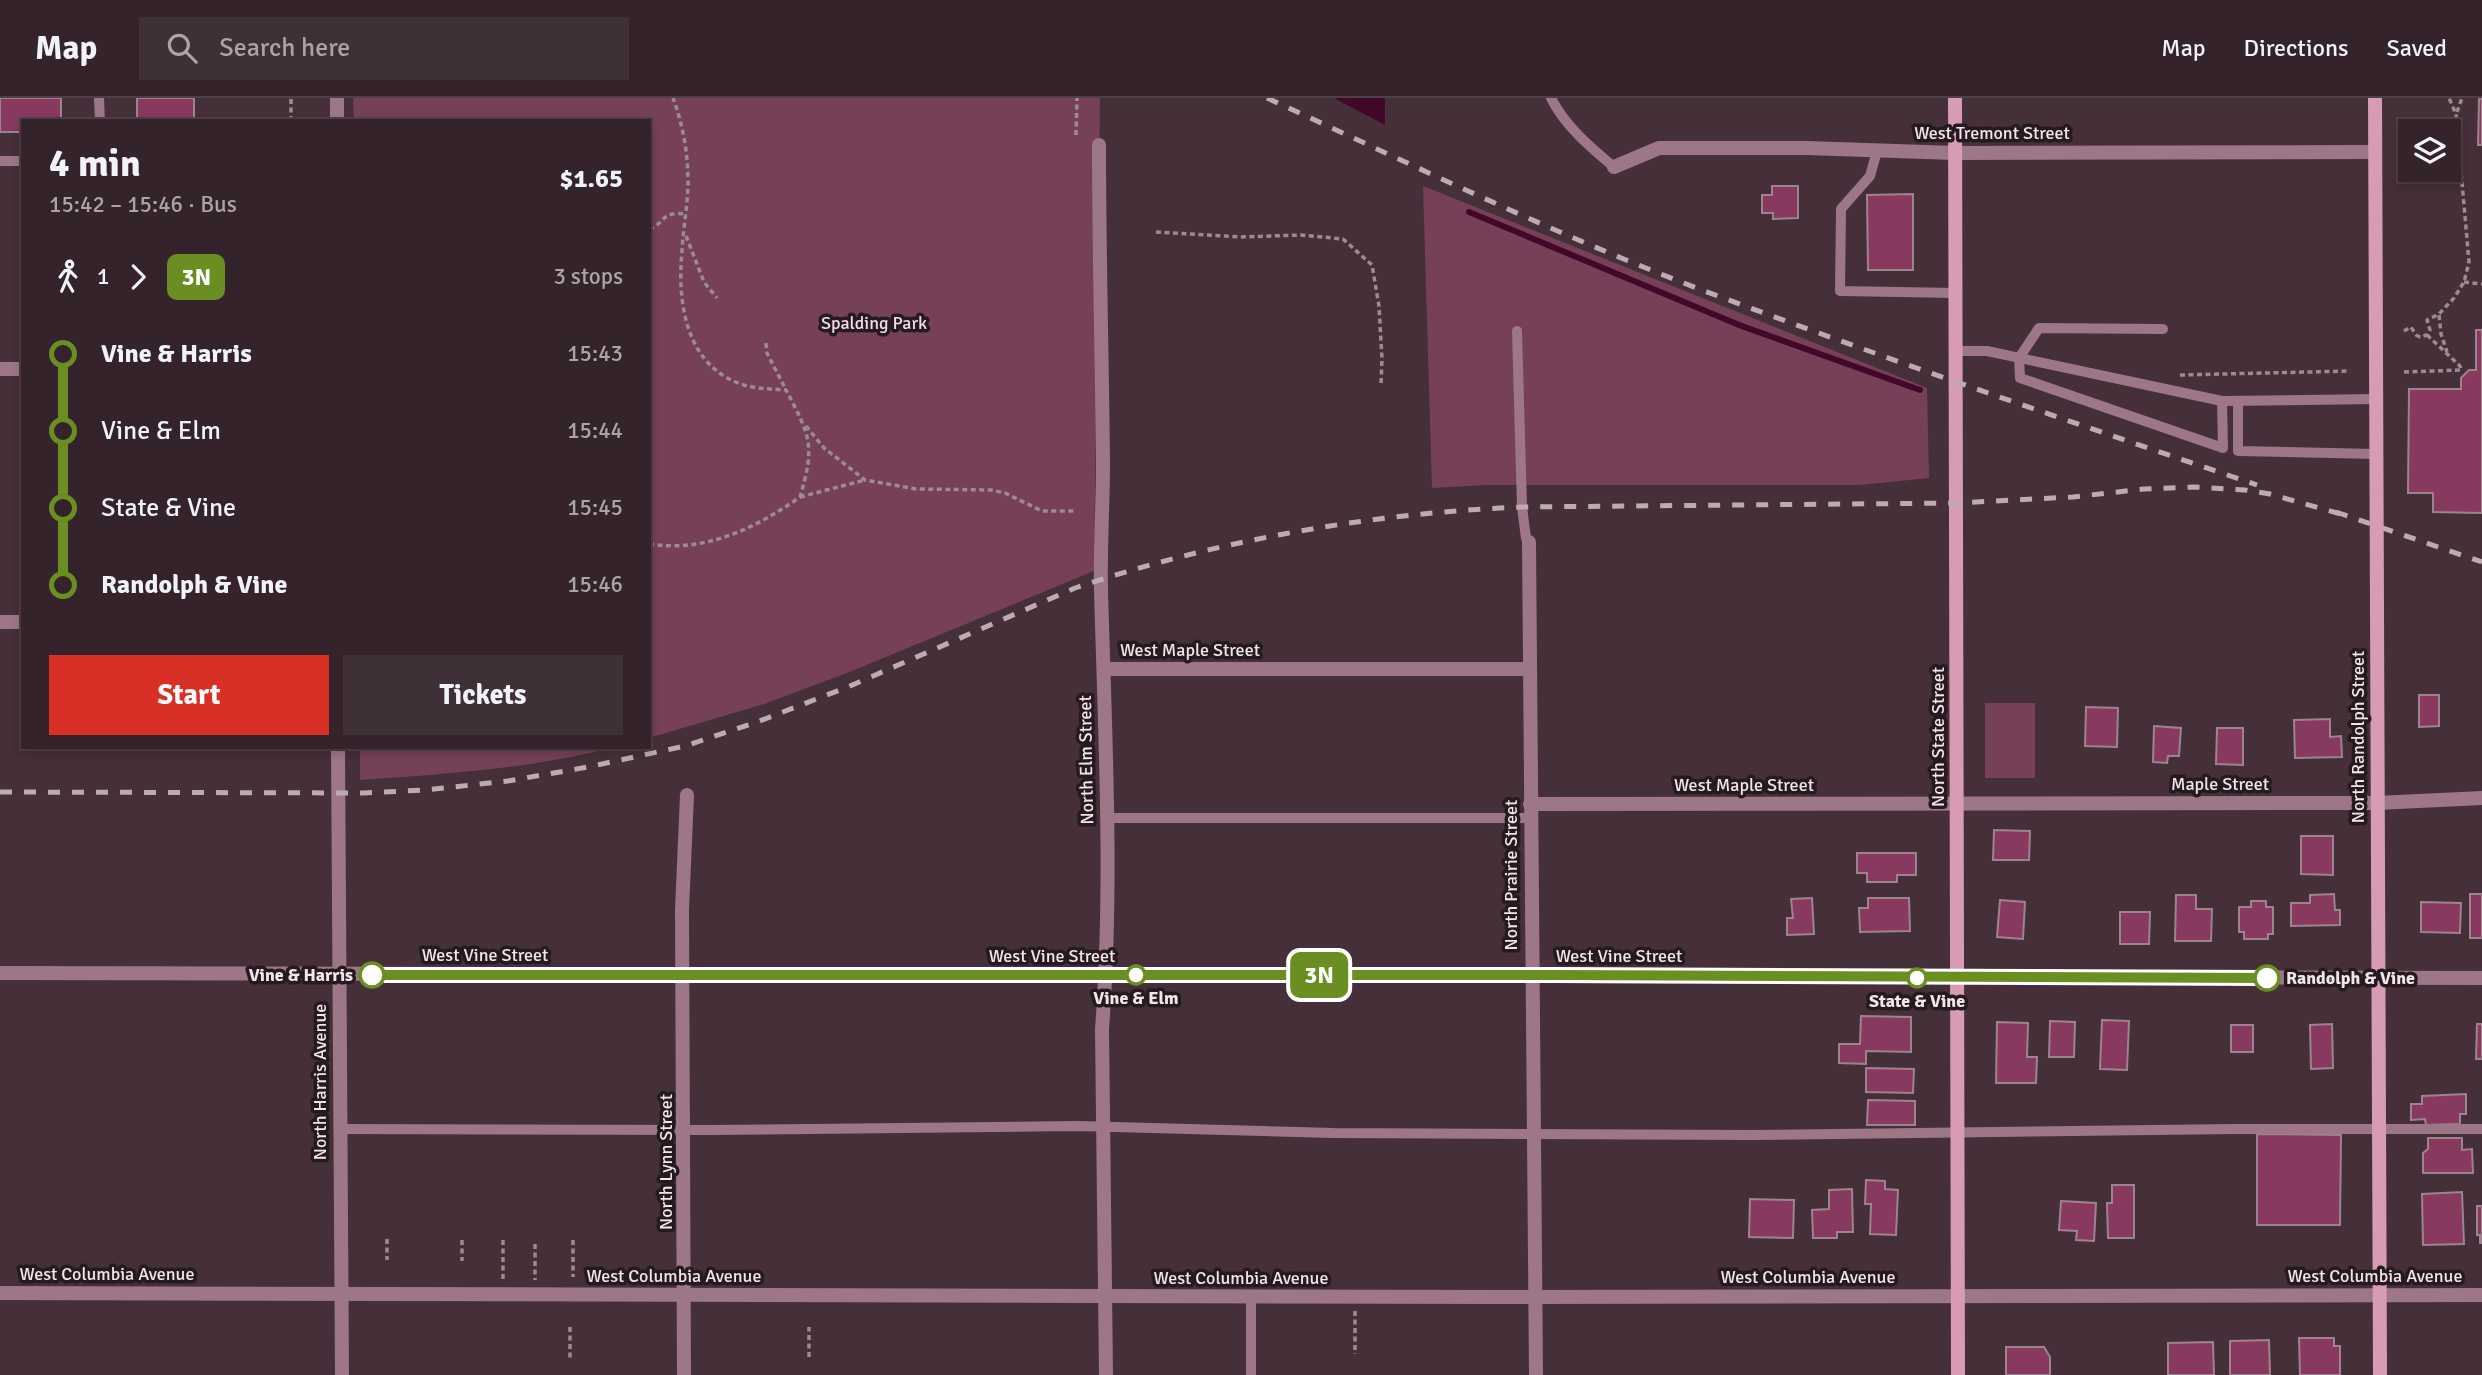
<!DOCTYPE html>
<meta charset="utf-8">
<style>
:root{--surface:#34232a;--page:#3f2f36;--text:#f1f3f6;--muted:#a9a4a8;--line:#4e4047;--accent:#d93025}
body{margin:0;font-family:Signika,sans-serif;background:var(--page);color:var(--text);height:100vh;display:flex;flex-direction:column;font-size:26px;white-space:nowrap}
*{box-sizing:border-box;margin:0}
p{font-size:23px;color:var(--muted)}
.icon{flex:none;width:38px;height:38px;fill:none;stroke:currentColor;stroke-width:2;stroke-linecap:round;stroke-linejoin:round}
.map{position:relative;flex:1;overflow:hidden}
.details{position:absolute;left:21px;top:21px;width:630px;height:630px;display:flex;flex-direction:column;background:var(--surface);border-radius:0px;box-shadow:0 4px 10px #0003,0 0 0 2px var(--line)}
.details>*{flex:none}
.badge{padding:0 14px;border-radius:10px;font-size:24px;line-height:46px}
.fabs{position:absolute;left:2398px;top:21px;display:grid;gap:14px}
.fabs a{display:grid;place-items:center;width:63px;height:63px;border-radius:0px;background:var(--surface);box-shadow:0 4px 10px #0003,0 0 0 2px var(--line);font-size:35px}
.map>.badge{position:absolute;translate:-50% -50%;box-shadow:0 0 0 4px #fff}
.legs{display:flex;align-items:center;gap:10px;height:77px;padding:0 28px;font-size:23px}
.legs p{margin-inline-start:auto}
.overview{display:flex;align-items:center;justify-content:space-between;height:119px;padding:0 28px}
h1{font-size:38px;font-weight:700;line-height:52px}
.primary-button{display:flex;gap:14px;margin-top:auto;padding:14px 28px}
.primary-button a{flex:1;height:80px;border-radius:0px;background:var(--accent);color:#fff;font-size:28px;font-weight:700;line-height:80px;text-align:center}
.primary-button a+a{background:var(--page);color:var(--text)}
ul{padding:0 28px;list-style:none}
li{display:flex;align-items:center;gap:24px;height:77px;font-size:26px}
li i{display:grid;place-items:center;width:10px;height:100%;margin:0 9px;background:currentColor}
li i::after{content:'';width:18px;height:18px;margin:-9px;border:5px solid;border-radius:50%;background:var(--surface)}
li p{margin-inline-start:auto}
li:first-child i{background:linear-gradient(#0000 50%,currentColor 0)}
li:last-child i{background:linear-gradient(currentColor 50%,#0000 0)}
header{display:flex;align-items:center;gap:42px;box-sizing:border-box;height:98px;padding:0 35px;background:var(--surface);border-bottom:2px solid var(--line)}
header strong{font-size:33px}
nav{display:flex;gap:38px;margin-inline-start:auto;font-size:24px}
.search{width:490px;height:63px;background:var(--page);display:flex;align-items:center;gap:18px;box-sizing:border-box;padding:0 24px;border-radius:0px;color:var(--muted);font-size:26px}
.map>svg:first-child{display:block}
.green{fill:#764059}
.water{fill:#420829}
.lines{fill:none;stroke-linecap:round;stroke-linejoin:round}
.stream{stroke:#420829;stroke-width:6}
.building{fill:#883960;stroke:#9e838e;stroke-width:2}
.path{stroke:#9d8b92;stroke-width:3.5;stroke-dasharray:5 3.5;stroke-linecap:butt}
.lane{stroke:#9d7787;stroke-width:10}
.street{stroke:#9d7787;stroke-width:14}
.secondary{stroke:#d79bb5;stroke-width:14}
.rail{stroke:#bcacb2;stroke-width:5;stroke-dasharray:12 12;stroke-linecap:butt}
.line-1-casing{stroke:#fff;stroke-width:16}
.line-1{stroke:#6b8e23;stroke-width:10}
.stop-1-dot{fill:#fff;stroke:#6b8e23;stroke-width:3.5}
.labels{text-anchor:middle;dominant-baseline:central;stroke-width:7;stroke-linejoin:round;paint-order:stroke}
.street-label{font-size:18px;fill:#f2e4e9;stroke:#251a1f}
.park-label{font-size:18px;fill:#f4dce6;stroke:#251a1f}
.stop-label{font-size:18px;font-weight:bold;fill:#f2e4e9;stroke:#251a1f}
</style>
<header>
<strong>Map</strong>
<div class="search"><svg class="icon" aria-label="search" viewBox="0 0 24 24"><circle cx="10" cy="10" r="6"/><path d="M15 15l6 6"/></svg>Search here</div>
<nav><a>Map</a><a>Directions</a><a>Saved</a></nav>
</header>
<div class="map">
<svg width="2482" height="1277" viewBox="0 0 2482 1277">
<rect width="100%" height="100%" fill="#452f38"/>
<g class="green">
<path d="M353,0H1100L1094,473L847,575L764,606L649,640V23H354Z"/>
<path d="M1423,88L1927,290L1929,380L1860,387H1487L1432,390Z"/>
<rect x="1985" y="605" width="50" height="75"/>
<path d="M360,649H614C531,671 446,676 360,682Z"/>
</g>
<path class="water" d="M1334,0H1385V27Z"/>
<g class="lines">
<path class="stream" d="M1469,114L1739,227L1920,292"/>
</g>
<g class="building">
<path d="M0,0H61V23H23V34H0Z"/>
<rect x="137" y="0" width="57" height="23"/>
<path d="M2479,1H2482V47H2478Z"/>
<path d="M1772,88H1798V120L1773,121V115H1762V97H1772Z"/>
<path d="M1913,96V172H1868L1867,97Z"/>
<path d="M2476,232H2482V415L2433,414V395H2408L2409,291H2461V280L2469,272H2476Z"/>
<path d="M2419,597H2439V628L2419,629Z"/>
<path d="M2086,609L2118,610L2117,649L2085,648Z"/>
<path d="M2330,621V639L2341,638L2342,659L2295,660L2294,622Z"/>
<path d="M2154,628L2181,630L2179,658H2168L2167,665L2153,664Z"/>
<path d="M2217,630H2243V667L2216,666Z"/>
<path d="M1994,732L2030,733L2029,762H1993Z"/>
<path d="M2301,738H2333V777L2301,776Z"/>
<path d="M1857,755H1916V777H1897V784H1867V775H1857Z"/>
<path d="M2334,796L2335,812H2340V827L2291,828V805H2310V797Z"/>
<rect x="2470" y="796" width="12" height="44"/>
<path d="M2176,797H2196V811H2212L2211,843H2175Z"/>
<path d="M1812,800L1814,836L1787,837V820H1793L1791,801Z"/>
<path d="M1868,800H1909L1910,833L1860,834L1859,810H1868Z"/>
<path d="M2000,802L2025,804L2023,841L1997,839Z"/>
<path d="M2251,803H2266V809H2273V836H2268V841H2244V834H2239V809H2251Z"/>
<path d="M2421,804L2461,805L2460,835L2421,834Z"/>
<path d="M2120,814H2150L2149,846H2120Z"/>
<path d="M1861,918L1911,919V954L1866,953V966L1839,965V946H1860Z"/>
<path d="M2102,922L2129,923L2127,972L2100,971Z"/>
<path d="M2050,923L2075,924L2074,959H2049Z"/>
<path d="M1997,924L2028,925L2027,959H2037L2036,985H1996Z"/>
<path d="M2332,926L2333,970L2311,971L2310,927Z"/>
<path d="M2477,926H2482V961H2476Z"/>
<rect x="2231" y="927" width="22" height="27"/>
<path d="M1866,970L1914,971L1913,995L1866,994Z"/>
<path d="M2466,996V1016H2460V1026L2426,1027L2425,1021L2411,1022V1006H2422V998Z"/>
<path d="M1868,1002L1915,1003V1027H1867Z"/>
<path d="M2257,1036L2341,1037L2340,1127H2257Z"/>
<path d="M2428,1040H2462V1052L2472,1051L2473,1075H2423V1055L2428,1051Z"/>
<path d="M1866,1082L1885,1083V1091L1898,1092L1896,1137L1870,1136L1871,1106H1865Z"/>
<path d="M2112,1087H2134V1140H2108L2107,1105H2112Z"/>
<path d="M1852,1091L1853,1134H1837V1140H1813L1812,1112L1829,1111V1092Z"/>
<path d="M2462,1094L2464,1146L2423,1147L2422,1096Z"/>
<path d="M1750,1101L1794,1102L1793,1140L1749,1139Z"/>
<path d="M2061,1103L2096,1105L2094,1143L2076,1142L2077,1133L2059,1132Z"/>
<path d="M2477,1108H2482V1145H2480V1137H2477Z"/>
<path d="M2299,1240H2334V1248H2340V1277H2300Z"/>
<path d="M2269,1242L2270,1277H2230V1243Z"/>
<path d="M2213,1244L2214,1277H2168V1245Z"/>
<path d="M2006,1249H2044L2050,1259V1277H2006Z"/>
</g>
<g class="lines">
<g class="path">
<path d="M2457,14L2462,0"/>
<path d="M291,23V0"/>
<path d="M1076,37L1077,0"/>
<path d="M649,131C667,125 659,113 686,116"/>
<path d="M1156,134L1240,139L1301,137L1343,141L1372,167L1379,208L1382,261L1381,286"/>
<path d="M686,138L704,184L717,200"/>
<path d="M2464,184L2482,186"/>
<path d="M2439,217L2441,236L2447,254"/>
<path d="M2404,233L2411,229L2416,237L2420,239L2427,237L2430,232L2427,222L2439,216L2454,200L2464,184L2469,164L2456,16L2449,0"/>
<path d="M2427,237L2460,268L2461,272"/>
<path d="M766,245L767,255L786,292"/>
<path d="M2404,274L2461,272"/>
<path d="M2180,277L2350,273"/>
<path d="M806,328L824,350L865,382L916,391L991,392L1005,395L1042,413H1075"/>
<path d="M800,399L865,382"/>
<path d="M649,446C705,455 756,430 800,399C815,348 811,339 786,292C772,291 758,291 744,287C686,269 677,206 682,153C683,130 688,107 688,84C688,55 683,27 673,0"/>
<path d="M387,1141V1162"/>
<path d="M462,1142V1163"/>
<path d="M503,1142V1182"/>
<path d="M573,1142V1179"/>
<path d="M535,1146V1182"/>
<path d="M1355,1213V1256"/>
<path d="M570,1229V1260"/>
<path d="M809,1259V1229"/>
</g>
<g class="lane">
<path d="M99,0L100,23"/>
<path d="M1551,0C1565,28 1590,49 1614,69"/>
<path d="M1877,53L1870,78L1841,111L1840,193L1956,195"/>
<path d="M0,63H23"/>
<path d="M2163,231L2039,230L2019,260L2020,280L2223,350L2222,303"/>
<path d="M1517,233L1522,409L1526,440L1529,444"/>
<path d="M1956,253H1987L2222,303L2376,301"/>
<path d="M2238,303V353L2376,356"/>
<path d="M1107,720H1530"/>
<path d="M340,1031L709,1032L1078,1028L1334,1035L1751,1037L2234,1031H2482"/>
<path d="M1251,1199V1277"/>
</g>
<g class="street">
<path d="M337,0V23"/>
<path d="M1099,47C1099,153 1102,259 1103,365C1103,407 1100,449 1101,492C1105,638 1113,785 1102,931L1106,1277"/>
<path d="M1614,69L1659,50H1807L1955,55L2375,54"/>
<path d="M0,271H23"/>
<path d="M1529,444L1536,1277"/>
<path d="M0,524H23"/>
<path d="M1104,571H1529"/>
<path d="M338,649L342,1277"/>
<path d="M1530,706L2377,705L2482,700"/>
<path d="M0,875L2482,880"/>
<path d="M0,1195L1501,1199L2482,1197"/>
<path d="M684,1277L682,812L687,697"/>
</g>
<g class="secondary">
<path d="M1955,0L1958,1277"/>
<path d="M2375,0L2380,1277"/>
</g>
<g class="rail">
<path d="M1267,0C1411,66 1554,136 1702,192C1886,261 2071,324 2257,387"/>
<path d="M2336,414L2482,464"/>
<path d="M0,694L364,695L425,692L508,683L588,669L685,648L757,624L850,588L1075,490C1218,442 1372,415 1522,409L1956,405L2073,399L2144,391L2194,389L2245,392L2270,396L2344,417"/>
</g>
</g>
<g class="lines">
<defs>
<path id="line-1" d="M372,877H1557L2267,880"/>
</defs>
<use href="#line-1" class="line-1-casing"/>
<use href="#line-1" class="line-1"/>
</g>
<g class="stop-1-dot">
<circle cx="372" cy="877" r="12"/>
<circle cx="1136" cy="877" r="9"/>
<circle cx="1917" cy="880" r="9"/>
<circle cx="2267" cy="880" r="12"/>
</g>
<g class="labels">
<g class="street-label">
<text x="1992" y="35">West Tremont Street</text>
<text x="1190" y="552">West Maple Street</text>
<text transform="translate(1938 639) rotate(-90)">North State Street</text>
<text transform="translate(2358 639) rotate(-90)">North Randolph Street</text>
<text transform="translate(1086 662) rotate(-91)">North Elm Street</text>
<text x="2220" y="686">Maple Street</text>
<text x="1744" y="687">West Maple Street</text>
<text transform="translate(1511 777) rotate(-90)">North Prairie Street</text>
<text x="485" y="857">West Vine Street</text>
<text x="1052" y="858">West Vine Street</text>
<text x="1619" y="858">West Vine Street</text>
<text transform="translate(320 984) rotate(-90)">North Harris Avenue</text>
<text transform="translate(666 1064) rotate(-90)">North Lynn Street</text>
<text x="107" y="1176">West Columbia Avenue</text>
<text x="674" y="1178">West Columbia Avenue</text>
<text x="2375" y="1178">West Columbia Avenue</text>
<text x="1808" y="1179">West Columbia Avenue</text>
<text x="1241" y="1180">West Columbia Avenue</text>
</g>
<g class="park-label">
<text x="874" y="225">Spalding Park</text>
</g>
<g class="stop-label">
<text x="353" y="877" text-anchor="end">Vine &amp; Harris</text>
<text x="2286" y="880" text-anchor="start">Randolph &amp; Vine</text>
<text x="1136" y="900">Vine &amp; Elm</text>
<text x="1917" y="903">State &amp; Vine</text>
</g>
</g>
</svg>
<div class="fabs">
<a><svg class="icon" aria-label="layers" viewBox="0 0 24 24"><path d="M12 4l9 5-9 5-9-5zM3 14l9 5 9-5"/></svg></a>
</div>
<b class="badge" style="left:1319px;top:877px;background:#6b8e23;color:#fff">3N</b>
<section class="details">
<div class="overview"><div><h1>4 min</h1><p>15:42 – 15:46 · Bus</p></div><b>$1.65</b></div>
<div class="legs"><svg class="icon" aria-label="walk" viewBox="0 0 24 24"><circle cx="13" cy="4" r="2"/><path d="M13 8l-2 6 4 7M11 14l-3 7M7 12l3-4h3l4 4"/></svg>1<svg class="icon" aria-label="forward" viewBox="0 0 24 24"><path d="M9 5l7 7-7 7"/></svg><b class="badge" style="background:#6b8e23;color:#fff">3N</b><p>3 stops</p></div>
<ul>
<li><i style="color:#6b8e23"></i><b>Vine &amp; Harris</b><p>15:43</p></li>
<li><i style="color:#6b8e23"></i><span>Vine &amp; Elm</span><p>15:44</p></li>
<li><i style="color:#6b8e23"></i><span>State &amp; Vine</span><p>15:45</p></li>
<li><i style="color:#6b8e23"></i><b>Randolph &amp; Vine</b><p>15:46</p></li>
</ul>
<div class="primary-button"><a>Start</a><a>Tickets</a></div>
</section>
</div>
